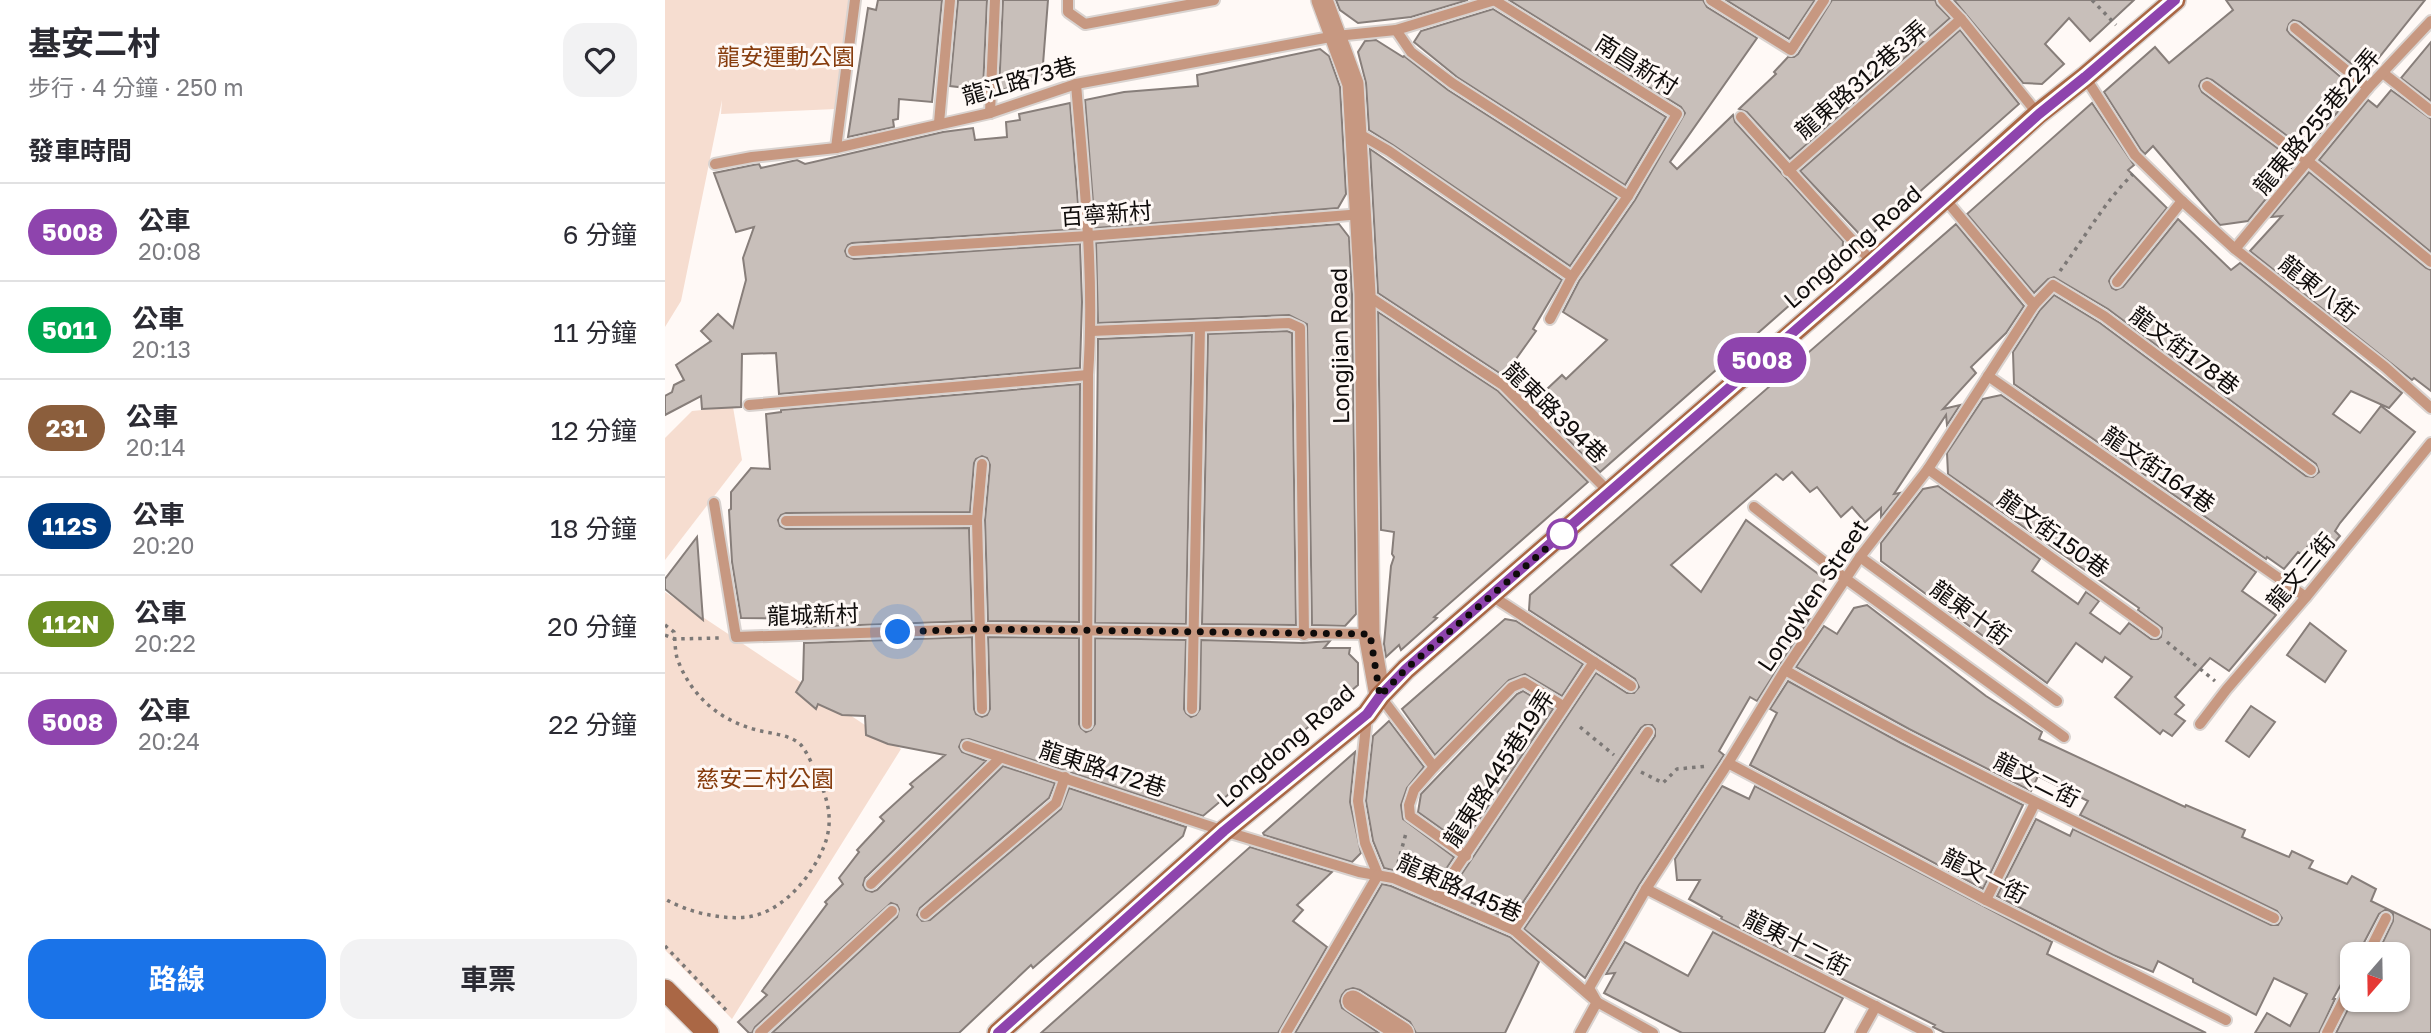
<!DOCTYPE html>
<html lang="zh-TW">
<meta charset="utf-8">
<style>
:root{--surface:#fff;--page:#f2f2f3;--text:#2b2b33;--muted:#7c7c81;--line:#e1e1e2;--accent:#1a73e8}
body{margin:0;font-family:"Golos Text","Noto Sans TC",sans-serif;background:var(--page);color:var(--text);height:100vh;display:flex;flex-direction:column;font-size:26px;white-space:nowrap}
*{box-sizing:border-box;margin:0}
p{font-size:23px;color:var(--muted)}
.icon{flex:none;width:38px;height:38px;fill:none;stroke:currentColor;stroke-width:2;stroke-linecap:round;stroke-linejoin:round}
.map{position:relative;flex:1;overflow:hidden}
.drawer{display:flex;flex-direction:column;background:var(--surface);width:665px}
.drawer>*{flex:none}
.badge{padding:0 14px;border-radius:23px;font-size:24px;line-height:46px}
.needle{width:46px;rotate:200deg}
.fabs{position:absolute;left:1675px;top:942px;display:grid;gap:14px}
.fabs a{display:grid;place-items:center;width:70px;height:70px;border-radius:14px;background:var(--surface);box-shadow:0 2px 5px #0004;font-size:35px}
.you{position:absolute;width:35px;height:35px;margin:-18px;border:5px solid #fff;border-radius:50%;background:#1a73e8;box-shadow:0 0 0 10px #1a73e833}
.map>.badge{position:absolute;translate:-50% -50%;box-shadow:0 0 0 4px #fff}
h2{padding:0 28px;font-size:26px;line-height:63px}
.round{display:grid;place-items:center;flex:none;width:74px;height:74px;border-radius:21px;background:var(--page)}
.headline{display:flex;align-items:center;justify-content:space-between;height:119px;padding:0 28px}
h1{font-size:33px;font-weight:700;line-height:52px}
.primary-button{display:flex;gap:14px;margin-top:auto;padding:14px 28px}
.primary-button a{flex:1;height:80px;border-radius:21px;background:var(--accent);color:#fff;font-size:28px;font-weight:700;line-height:80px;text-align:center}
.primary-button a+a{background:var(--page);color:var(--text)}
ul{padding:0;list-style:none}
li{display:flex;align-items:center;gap:21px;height:98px;padding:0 28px;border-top:2px solid var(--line)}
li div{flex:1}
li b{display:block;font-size:26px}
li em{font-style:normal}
li .badge{min-width:77px;font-weight:700;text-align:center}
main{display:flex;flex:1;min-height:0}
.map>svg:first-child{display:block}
.green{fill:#f6ddd0}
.building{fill:#c8bfba;stroke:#877e7a;stroke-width:2}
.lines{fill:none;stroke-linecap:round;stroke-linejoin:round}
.lane-casing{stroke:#d9d3d0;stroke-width:14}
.street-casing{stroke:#d9d3d0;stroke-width:24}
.secondary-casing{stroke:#d9d3d0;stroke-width:24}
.path{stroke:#7c7876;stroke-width:3.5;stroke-dasharray:3.5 5;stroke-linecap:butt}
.lane{stroke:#c79881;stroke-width:10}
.street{stroke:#c79881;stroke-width:21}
.secondary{stroke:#aa6745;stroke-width:21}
.line-casing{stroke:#fff;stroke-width:16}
.line{stroke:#8e44ad;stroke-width:10}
.walk{stroke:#0f0c0b;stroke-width:7;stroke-dasharray:0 12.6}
.stop-dot{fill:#fff;stroke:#8e44ad;stroke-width:3.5}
.labels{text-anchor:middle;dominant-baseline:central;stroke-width:6;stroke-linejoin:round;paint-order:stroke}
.park-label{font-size:23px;fill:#873d0e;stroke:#fff9f6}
.street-label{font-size:23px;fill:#0f0c0b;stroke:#fff9f6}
</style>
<main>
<section class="drawer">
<div class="headline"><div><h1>基安二村</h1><p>步行 · 4 分鐘 · 250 m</p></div><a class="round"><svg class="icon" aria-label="heart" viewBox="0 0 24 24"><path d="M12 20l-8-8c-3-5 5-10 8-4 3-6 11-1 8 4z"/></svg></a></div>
<h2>發車時間</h2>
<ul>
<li><span class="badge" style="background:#8e44ad;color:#fff">5008</span><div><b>公車</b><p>20:08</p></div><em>6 分鐘</em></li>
<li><span class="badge" style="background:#00a651;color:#fff">5011</span><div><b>公車</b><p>20:13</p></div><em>11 分鐘</em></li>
<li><span class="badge" style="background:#8b5e3c;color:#fff">231</span><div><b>公車</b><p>20:14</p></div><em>12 分鐘</em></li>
<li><span class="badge" style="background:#003b80;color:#fff">112S</span><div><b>公車</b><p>20:20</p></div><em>18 分鐘</em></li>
<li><span class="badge" style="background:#6b8e23;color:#fff">112N</span><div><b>公車</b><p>20:22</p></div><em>20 分鐘</em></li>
<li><span class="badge" style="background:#8e44ad;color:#fff">5008</span><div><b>公車</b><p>20:24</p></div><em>22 分鐘</em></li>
</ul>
<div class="primary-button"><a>路線</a><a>車票</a></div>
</section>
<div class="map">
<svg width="1766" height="1033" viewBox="0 0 1766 1033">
<rect width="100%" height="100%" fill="#fff9f6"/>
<g class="green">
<path d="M0,0H184L171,109L56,114L57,100L16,301L0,327Z"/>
<path d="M68,407L77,460L0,560V438L27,411Z"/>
<path d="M0,592L236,749L67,1019L0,950Z"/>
</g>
<g class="building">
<path d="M213,0H277L267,102L234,99L233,119L228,120L229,127L183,137L203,8L211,10Z"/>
<path d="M293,0H322L318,90L285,86Z"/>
<path d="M338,0H383L377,77L334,91Z"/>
<path d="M671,0H803L746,17L693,23L675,10Z"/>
<path d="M844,0H1038L1042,7L1092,38L1005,162L1012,169L1068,115L1070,122L1178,241L1177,259L935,472L867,403L897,375L901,379L942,340L898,312L914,281L970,200L1020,113L1016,107Z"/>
<path d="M1061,0H1150L1124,39Z"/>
<path d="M1167,0H1270L1272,5L1285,18L1125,159L1082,112L1074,109L1111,74L1109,72L1123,57H1129L1133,54Z"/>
<path d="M1289,0H1469L1425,41L1404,18L1380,44L1399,64L1377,84L1358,83Z"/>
<path d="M1561,0H1760L1700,75L1635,22L1628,20L1624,24L1622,30L1625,34L1691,90L1641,150L1547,80L1542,78L1536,81L1534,86L1537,92L1631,162L1583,221L1555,225L1488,146L1480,154L1476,150L1439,92L1490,47L1504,63L1568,10Z"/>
<path d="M828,9L1001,117L960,185L792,77L749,42L756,31Z"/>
<path d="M1295,30L1354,104L1200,240L1135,171Z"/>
<path d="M711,40L738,57L739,56L783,90L952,198L905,266L728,145L704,130L701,83L693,52L700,41Z"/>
<path d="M1766,42V101L1736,78Z"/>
<path d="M655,49L664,56L675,87L681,194L673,208L430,228L420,100L459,92L533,86L532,75Z"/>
<path d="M1726,90L1766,119V252L1654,160L1703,100L1712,107Z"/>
<path d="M405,103L415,229L187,243L183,245L180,251L182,256L189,259L415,244L417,302L415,368L114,394L111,353L77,354L76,407L37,409L36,396L0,415V396L7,392L9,385L19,380L11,365L46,341L36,331L53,314L68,328L81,280L78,258L89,227L71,232L49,173L88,165L94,164L96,168L132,160L140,164L278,132L308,128L310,140L342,137L341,122L355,120L354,114Z"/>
<path d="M1427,103L1469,165L1463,170L1502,208L1446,277L1444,281L1447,288L1451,290L1458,287L1513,219L1566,270L1575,263L1737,393L1724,408L1686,391L1668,414L1695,433L1716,406L1750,432L1675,523L1670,531L1675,536L1658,556L1644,544L1637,555L1633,552L1619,569L1602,557L1601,559L1349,384L1348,352L1375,310L1389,295L1435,323L1641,476L1648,477L1654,472L1651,464L1443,309L1389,277L1383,279L1369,293L1302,214Z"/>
<path d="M705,149L897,280L868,329L871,331L839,376L713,293Z"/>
<path d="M1644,172L1761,268L1766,270V391L1749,378L1747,380L1585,251L1617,216L1606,217Z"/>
<path d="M674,224L684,237L687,294L691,614L680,626L647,625L642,324L624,315L433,323L431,243Z"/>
<path d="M1291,224L1359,306L1341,333L1306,367L1311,373L1278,409L1295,405L1282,425L1281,415L1229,494L1235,493L1216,517V508L1200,522L1187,507L1176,517L1152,487L1145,492L1127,472L1118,480L1111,474L1006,565L1036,592L1081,520L1160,579L1140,615L1145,618L1092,701L1085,697L1054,751L1059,755L974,885L920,978L859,929L990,736V729L987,725H980L976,728L846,920L784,893L931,673L962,693H969L974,687L970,679L864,610L865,595Z"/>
<path d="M713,312L833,391L923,482L769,617L772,618L736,650L734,645L721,657L719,644L726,566L729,557L727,554L729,532L716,530Z"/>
<path d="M622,331L627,333L631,625L537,624L543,334Z"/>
<path d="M527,335L521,624L430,623L433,339Z"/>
<path d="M415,384L414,622L323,621L320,520L325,465L322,458L317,456L311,459L309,463L305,512L121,513L116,515L113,520L115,526L121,529L304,528L307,621L139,627V619L76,618L67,562L64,510L66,509V492L86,468L105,469L101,414L116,412V410Z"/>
<path d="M1336,395L1591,572L1577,591L1611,615L1564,671L1545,658L1510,697L1519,705L1510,714L1520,721L1507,736L1498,730L1495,734L1450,697L1467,677L1440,657L1437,662L1411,643L1382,683L1216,561V543L1258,489L1273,486L1375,559L1367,571L1413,604L1421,592L1434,601L1425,613L1455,634L1464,623L1486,639H1493L1496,637L1497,628L1473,610L1474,608L1283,474L1282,453L1318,399Z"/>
<path d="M32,537L38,620L0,589V579Z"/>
<path d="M1202,605L1321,696L1377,732L1374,739L1520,807L1521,805L1580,830L1577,837L1624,857L1627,851L1648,861L1644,868L1682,884L1687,876L1711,889L1706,901L1766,930V1033H1671L1688,999H1732V951L1717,944L1728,921V914L1724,911L1720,910L1714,914L1693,954H1687V964L1668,999H1670L1654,1033H1590L1602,1013L1625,1026L1642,994L1609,978L1591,1015L1528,982V979L1493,961L1488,972L1448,955L1332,896L1371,819L1405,836L1408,829L1606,925H1613L1617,918L1612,911L1415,815L1423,801L1373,776L1366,791L1244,729L1131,667L1159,626L1172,634L1189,608Z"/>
<path d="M840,619L851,621L918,664L897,696L860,674L844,680L770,755L737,709Z"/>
<path d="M1645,623L1681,651L1660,682L1622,655Z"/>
<path d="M307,637L309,709L311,714L317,717L322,715L325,709L323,637L414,638V724L416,728L421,732L426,730L430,724V638L521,640L519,709L521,713L526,717L531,715L535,709L536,640L638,643L665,641L659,648H685L684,654L693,663V685L538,816L304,739L297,740L294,747L297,752L321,761L200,878L198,885L201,890L207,892L212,890L338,766L390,783L384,798L255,908L252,915L257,921L265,920L396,809L404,788L521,827L518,836L368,968L366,965L294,1033H107L232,917L234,909L232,905L226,903L90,1027L87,1033H84L73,1022L102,995L97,991L162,904L160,902L178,884L174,878L194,852L192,850L219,821L215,817L248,787L245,784L280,755L223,744L201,735L200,716L177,715L153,704L151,709L131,692L138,680L139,643Z"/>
<path d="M1123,681L1236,743L1358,805L1318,889L1085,765L1112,713L1105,709Z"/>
<path d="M858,691L888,709L798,844L753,812L756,794L852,694Z"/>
<path d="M1586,706L1610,722L1584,757L1561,741Z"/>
<path d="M724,721L759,767L742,788L736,805L738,819L789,857L769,887L731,871L719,868L708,841L701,801L708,736Z"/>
<path d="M690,752L685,802L696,853L687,862L599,835L598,833Z"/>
<path d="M1057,786L1084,799L1090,786L1387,942L1382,954L1541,1033H1280L1268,1027L1270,1025L1056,919L1057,917L1024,899L1035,880H1012L1010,859Z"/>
<path d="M585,847L667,872L632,905L638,910L628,921L662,947L613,1033H376Z"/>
<path d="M717,884L726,886L845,937L874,962L840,1033H751L745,1022L695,990L688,988L681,990L677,995L675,1001L677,1008L714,1033H630Z"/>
<path d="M1048,932L1178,998L1159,1033H1017L939,993L950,973L941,974L960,942L1023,976Z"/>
</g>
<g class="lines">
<defs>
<g id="lane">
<path d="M403,0V12L420,24L549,0"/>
<path d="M829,0L1012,114L963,196L907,277L885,319"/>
<path d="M1046,0L1126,50L1159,0"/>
<path d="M1278,0L1296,19L1373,114"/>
<path d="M1630,28L1703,88"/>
<path d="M731,30L746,52L787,83L963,196"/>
<path d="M1718,73L1766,111"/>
<path d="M1420,77L1470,155L1517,201L1570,249L1720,367L1766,408"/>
<path d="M411,84C419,181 430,278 423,375L422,724"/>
<path d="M1542,86L1644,162L1766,262"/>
<path d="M325,113L330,0"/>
<path d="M1076,117L1208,263"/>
<path d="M274,123L285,0"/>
<path d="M691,132L724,151L907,277"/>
<path d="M171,148L190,0"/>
<path d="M50,164L87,157L171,148L325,113L411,84L671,36L731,30L830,0"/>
<path d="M1123,171L1296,19"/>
<path d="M1570,249L1703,88L1766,21"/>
<path d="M188,251L423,236L697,214"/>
<path d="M1452,282L1517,201"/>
<path d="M700,294L838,385L945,493"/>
<path d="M1369,305L1388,285L1439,316L1646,470"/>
<path d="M426,331L624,323L635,328L639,635"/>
<path d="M1323,376L1641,597"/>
<path d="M84,405L423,375"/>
<path d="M1263,469L1490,632"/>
<path d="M49,503L71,637L315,629L704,634"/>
<path d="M1089,507L1181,579L1399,737"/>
<path d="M121,521L312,520"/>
<path d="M1195,557L1392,701"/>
<path d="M827,596L966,686"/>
<path d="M1120,670C1278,761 1445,838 1609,918"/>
<path d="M715,696L769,767"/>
<path d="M317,709L312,520L317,464"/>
<path d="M527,709L535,327"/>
<path d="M702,717L693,801L700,843L713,875"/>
<path d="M1535,724L1561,690L1641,597L1766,443"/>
<path d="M302,746L559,831L694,872L728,878L849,930L932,1002L988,1033"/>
<path d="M1063,763L1321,900L1561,1020"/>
<path d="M801,856L745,816L744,805L749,790L769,767L847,687L859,682L898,706"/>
<path d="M206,884L336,757"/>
<path d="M981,889L1263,1033"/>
<path d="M772,897L929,662"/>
<path d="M1321,900L1370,803"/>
<path d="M260,914L391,803L400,777"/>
<path d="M849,930L983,732"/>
<path d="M1703,954L1721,918"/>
<path d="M95,1033L227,911"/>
<path d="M621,1033L713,875"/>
<path d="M915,1033L932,1002L924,988L981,889L1063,763L1120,670L1195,557L1263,469L1369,305L1280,199"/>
<path d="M1196,1033L1211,1006"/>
<path d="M1662,1033L1687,984"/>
</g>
<g id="street">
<path d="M657,0L688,84L700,294L704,634L715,696"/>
<path d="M688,1001L738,1033"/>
</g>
<g id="secondary">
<path d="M0,990L43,1033"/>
<path d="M333,1033L559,831L702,714L715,696L741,669L1208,263L1373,114L1420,77L1510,0"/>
</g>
</defs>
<use href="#lane" class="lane-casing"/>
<use href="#street" class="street-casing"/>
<use href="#secondary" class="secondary-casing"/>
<g class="path">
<path d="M1427,0L1451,25"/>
<path d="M1395,271C1419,239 1439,202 1468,174"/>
<path d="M0,625L9,632C10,640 10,650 12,658C26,697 56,722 96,731C109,734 126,735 136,745C142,752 147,764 151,773C169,811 170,835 145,872C131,893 108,914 82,917C55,920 23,912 0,899"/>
<path d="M0,635L10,639L55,638"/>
<path d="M1502,642L1550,681"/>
<path d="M915,727L949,755"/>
<path d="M976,772L998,783L1012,769L1044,766"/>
<path d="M733,863L741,833"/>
<path d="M0,946L61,1010"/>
</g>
<use href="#lane" class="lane"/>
<use href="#street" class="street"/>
<use href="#secondary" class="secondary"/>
</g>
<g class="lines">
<defs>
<path id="line" d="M333,1033L559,831L702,714L715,696L741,669L1187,281L1374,114L1420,77L1510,0"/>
</defs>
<use href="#line" class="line-casing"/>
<use href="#line" class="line"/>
<path class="walk" d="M233,632L315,629L705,634L715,696L741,669L906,527L897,534"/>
</g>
<circle class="stop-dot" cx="897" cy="534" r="14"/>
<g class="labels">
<g class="park-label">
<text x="121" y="56">龍安運動公園</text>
<text x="100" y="778">慈安三村公園</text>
</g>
<g class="street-label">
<text transform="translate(972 64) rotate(32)">南昌新村</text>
<text transform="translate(1196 79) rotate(-41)">龍東路312巷3弄</text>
<text transform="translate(354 80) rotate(-16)">龍江路73巷</text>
<text transform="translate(1651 121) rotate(-50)">龍東路255巷22弄</text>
<text transform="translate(441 213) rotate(-4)">百寧新村</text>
<text transform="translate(1187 246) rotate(-41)">Longdong Road</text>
<text transform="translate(1654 288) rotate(38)">龍東八街</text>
<text transform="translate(674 346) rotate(-91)">Longjian Road</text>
<text transform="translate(1520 350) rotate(37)">龍文街178巷</text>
<text transform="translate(891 412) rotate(44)">龍東路394巷</text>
<text transform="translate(1494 469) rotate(35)">龍文街164巷</text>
<text transform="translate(1389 533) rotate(36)">龍文街150巷</text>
<text transform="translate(1635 571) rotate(-50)">龍文三街</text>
<text transform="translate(1147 595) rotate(-56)">LongWen Street</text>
<text transform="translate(1306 612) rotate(36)">龍東十街</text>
<text transform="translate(148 614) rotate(-2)">龍城新村</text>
<text transform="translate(620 745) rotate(-41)">Longdong Road</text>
<text transform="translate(438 768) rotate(18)">龍東路472巷</text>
<text transform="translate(833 768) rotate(-57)">龍東路445巷19弄</text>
<text transform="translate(1372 779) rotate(27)">龍文二街</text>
<text transform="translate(1320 875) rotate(27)">龍文一街</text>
<text transform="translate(795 887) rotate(24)">龍東路445巷</text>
<text transform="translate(1132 942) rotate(27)">龍東十二街</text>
</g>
</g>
</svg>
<div class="fabs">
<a><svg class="needle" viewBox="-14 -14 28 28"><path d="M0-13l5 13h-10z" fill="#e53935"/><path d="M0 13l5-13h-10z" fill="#7c7c81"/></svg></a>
</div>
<div class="you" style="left:233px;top:632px"></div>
<b class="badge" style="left:1097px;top:360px;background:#8e44ad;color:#fff">5008</b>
</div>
</main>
